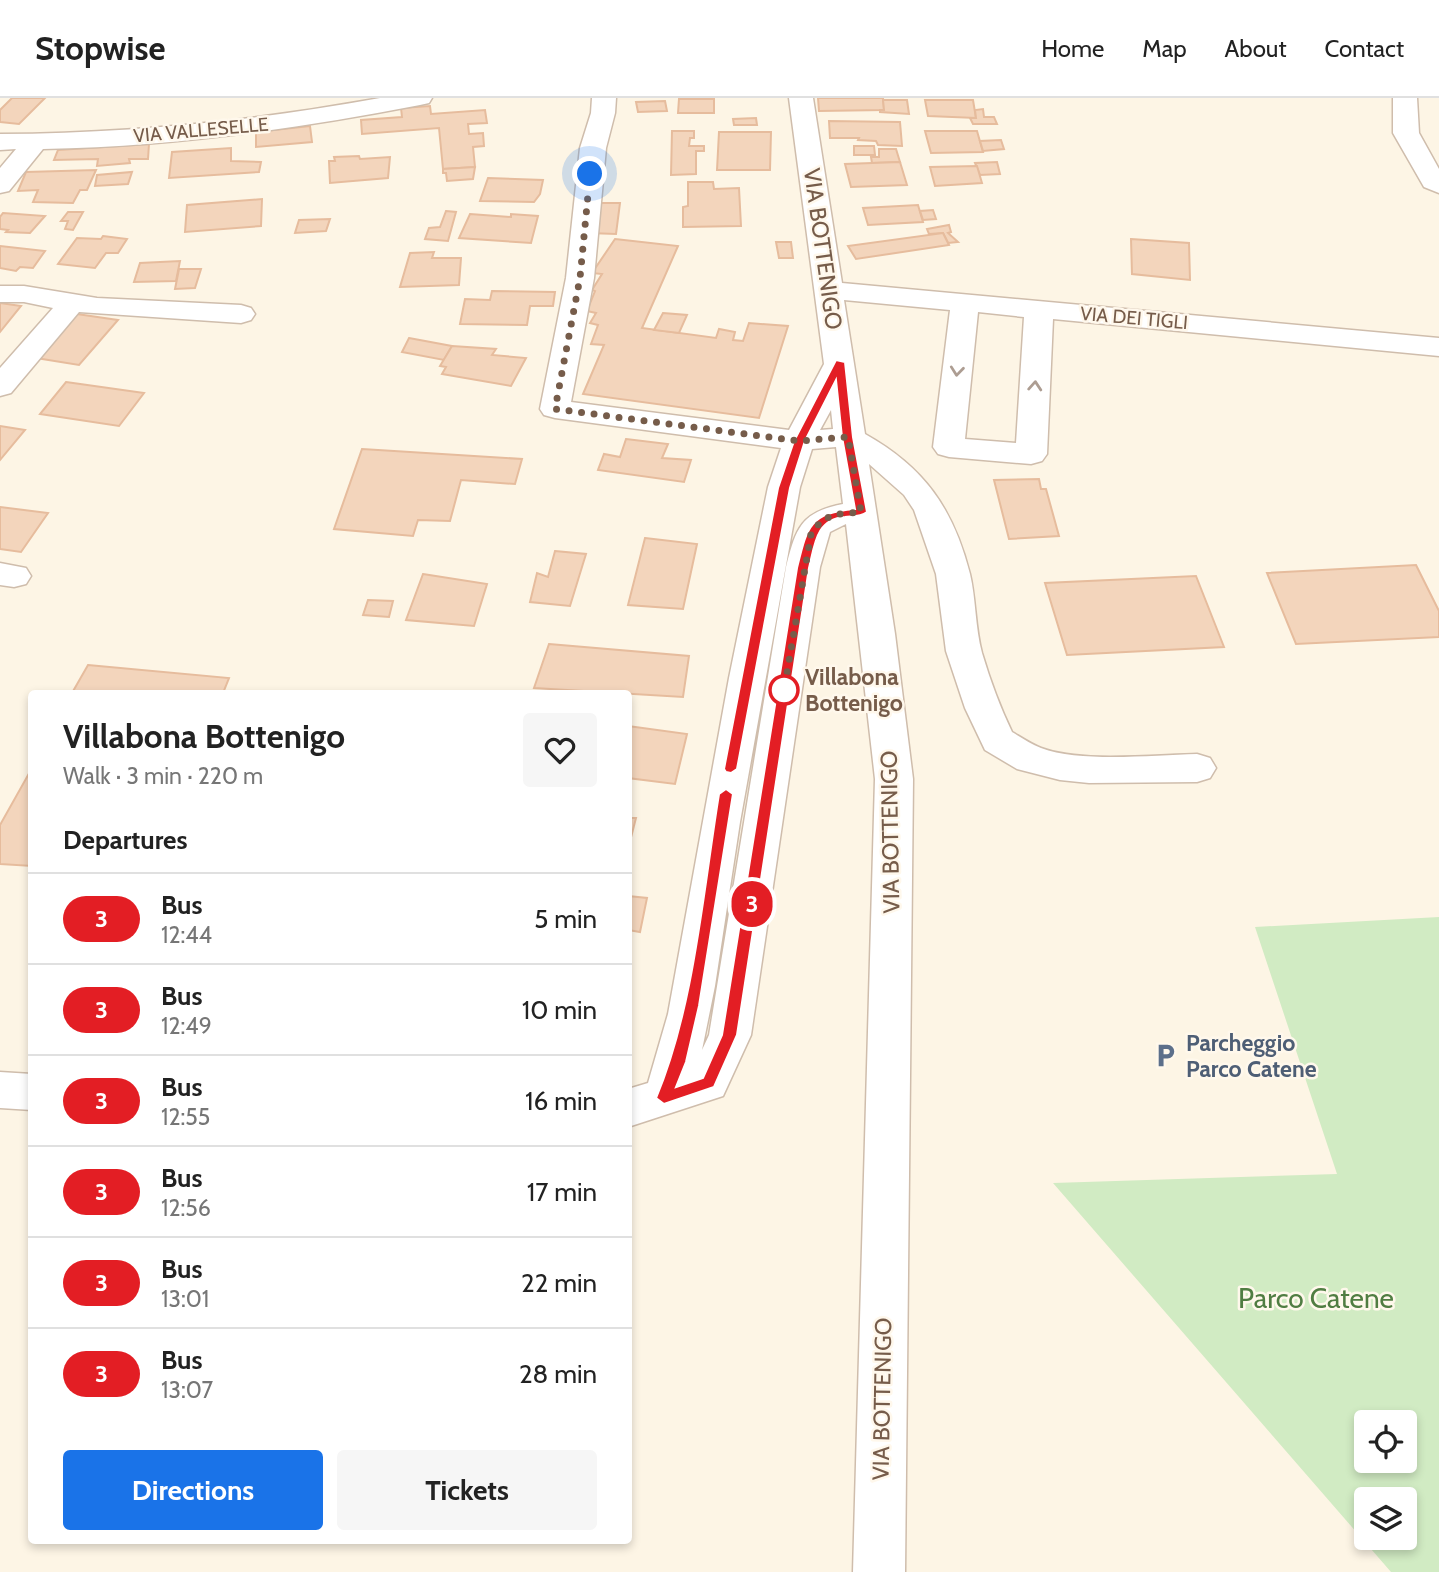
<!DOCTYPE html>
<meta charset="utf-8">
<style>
:root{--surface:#fff;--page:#f6f6f6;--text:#222;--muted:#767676;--line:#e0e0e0;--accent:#1a73e8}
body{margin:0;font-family:Cabin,sans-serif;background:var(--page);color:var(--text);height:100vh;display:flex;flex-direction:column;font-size:26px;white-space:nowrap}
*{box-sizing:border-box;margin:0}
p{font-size:23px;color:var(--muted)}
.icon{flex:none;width:38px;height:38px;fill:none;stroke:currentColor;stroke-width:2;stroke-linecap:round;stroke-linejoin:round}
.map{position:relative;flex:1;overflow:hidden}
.side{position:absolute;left:28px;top:592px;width:604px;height:854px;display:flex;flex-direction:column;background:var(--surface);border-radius:7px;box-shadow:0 4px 10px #0003}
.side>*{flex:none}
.badge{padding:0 14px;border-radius:23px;font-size:24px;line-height:46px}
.fabs{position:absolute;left:1354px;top:1312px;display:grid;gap:14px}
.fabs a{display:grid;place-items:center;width:63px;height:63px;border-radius:7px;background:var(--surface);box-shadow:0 4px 10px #0003;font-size:35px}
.you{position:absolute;width:35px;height:35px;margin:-18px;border:5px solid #fff;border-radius:50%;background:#1a73e8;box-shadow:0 0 0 10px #1a73e833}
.map>.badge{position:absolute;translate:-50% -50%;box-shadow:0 0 0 4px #fff}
h2{padding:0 35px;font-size:26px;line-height:63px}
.round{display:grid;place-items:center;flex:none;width:74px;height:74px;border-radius:7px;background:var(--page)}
.summary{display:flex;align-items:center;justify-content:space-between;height:119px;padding:0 35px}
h1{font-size:33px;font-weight:800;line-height:52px}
.primary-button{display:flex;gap:14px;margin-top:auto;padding:14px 35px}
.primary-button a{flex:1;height:80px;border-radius:7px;background:var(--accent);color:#fff;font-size:28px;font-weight:800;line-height:80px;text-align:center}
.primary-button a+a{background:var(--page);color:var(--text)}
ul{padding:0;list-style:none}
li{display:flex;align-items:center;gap:21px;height:91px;padding:0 35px;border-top:2px solid var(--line)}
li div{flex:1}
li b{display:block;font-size:26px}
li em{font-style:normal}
li .badge{min-width:77px;font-weight:700;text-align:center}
header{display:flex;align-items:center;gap:42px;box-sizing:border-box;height:98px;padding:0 35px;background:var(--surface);border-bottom:2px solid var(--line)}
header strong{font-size:33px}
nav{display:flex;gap:38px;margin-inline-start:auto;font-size:24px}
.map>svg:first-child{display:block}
.green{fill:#d1ebc3;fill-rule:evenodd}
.building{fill:#f3d5bc;stroke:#e6bc9d;stroke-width:2}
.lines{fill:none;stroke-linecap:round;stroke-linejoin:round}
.minor-casing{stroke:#cfbdac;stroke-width:3}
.minor{fill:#fff;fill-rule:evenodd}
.oneway{stroke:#ad9d92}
.line{fill:#e31e24;stroke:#fff;stroke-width:2}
.walk{stroke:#765c4a;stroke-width:7;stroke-dasharray:0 12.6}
.stop-dot{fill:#fff;stroke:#e31e24;stroke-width:3.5}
.labels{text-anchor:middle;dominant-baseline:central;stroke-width:5;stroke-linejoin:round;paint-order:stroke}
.far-street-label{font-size:19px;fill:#765c4a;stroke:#fff8ec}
.street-label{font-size:23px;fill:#765c4a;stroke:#fff8ec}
.stop-label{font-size:23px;font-weight:bold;fill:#765c4a;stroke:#fff8ec;text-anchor:start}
.service-label{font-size:23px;font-weight:bold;fill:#4e5e75;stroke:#fff8ec;text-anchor:start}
.near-park-label{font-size:28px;fill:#507d42;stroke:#fff8ec}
</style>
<header>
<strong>Stopwise</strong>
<nav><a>Home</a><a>Map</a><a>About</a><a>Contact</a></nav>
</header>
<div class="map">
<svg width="1439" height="1474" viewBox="0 0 1439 1474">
<rect width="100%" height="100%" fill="#fdf5e5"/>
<path class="green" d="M1439,819V1474H1391L1053,1085L1337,1076L1255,829ZM1367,1325H1405V1363H1367ZM1367,1402H1405V1440H1367Z"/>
<g class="building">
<path d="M12,0H45L19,26L0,24V12Z"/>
<path d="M818,0H883L884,12L819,13Z"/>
<path d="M679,1H714V15H678Z"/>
<path d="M883,2H907L909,16L880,14V12H884Z"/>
<path d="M925,2H973L976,20L928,18Z"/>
<path d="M665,3L667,13L638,14L636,4Z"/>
<path d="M430,8L431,16L485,12L487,25L468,26L469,36L483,35L484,48L473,49L475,69L443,71L439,30L362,36L361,22L402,19L401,10Z"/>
<path d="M983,11L984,19H994L997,26H973L970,20H976L975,12Z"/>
<path d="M756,20L757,27H734L733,21Z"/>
<path d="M829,23L900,24L902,48L878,47L876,43L858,42L859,40H830Z"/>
<path d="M310,28L312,44L256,49V34Z"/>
<path d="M672,33H694V40H690L689,48H704V53H696V76L671,77Z"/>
<path d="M925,33H977L983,54L931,55Z"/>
<path d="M719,34H771L770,72H717Z"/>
<path d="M1001,42L1004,51L983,53L980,43Z"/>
<path d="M149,46L148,61H129L130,65L97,68L98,61L54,62L58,52Z"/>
<path d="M854,48H874L875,57H854Z"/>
<path d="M231,50V63L261,64L259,74L169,80L172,54Z"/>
<path d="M879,51H896L900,64L872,65L871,59H879Z"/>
<path d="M359,58L360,61L390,59L388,80L330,85L329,63H335L334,59Z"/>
<path d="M900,64L907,87L851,89L845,66Z"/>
<path d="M997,64L1000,76L980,77L975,65Z"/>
<path d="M977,68L982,85L935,88L930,69Z"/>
<path d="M475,69L473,81L447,83L446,75H443V71Z"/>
<path d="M96,72L87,92H80L73,105L33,104L38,92L18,93L26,74Z"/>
<path d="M132,74L128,86L95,88L97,77Z"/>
<path d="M488,80L543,82L540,96L534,104L480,103Z"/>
<path d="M688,84H713L714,91L739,90L741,128L683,129V109L688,108Z"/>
<path d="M262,101L261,128L185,134L187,107Z"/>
<path d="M593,105H620L616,136L589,135Z"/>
<path d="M918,107L923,124L868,127L863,110Z"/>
<path d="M933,112L936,121L923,122L920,113Z"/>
<path d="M446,113L456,114L448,143L425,141L429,130L440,129Z"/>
<path d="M68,114H83L73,132L65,131L68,123H61Z"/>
<path d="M3,115L45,118L30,135L6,134L8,132L0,131V119Z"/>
<path d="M470,116L511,119V116L538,118L531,145L459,140Z"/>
<path d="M330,121L326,133L295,135L299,122Z"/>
<path d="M949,127L951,134L948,135L958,144L948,145L943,135L929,136L927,131Z"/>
<path d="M943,135L949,147L856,161L848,148Z"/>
<path d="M103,138L127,141L118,155H106L95,170L58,166L77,140L101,141Z"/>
<path d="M615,141L678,148L642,230L716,240L719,231L735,234L733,242L743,243L749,225L788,228L759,320L583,296L604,247L591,246L598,227L590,225L596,215L587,213L595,193L592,192L602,176L592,175Z"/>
<path d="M1131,141L1189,145L1190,182L1132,176Z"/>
<path d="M776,144H791L793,160H779Z"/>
<path d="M0,148L45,153L33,170L20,169L16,173L0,170Z"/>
<path d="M434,154L432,160H461L459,187L400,189L410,155Z"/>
<path d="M180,163L176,183L134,184L140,165Z"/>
<path d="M179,171H201L195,190L175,191Z"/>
<path d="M492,193L555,194L553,208H530L527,227L460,226L465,201L490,202Z"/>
<path d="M0,205L21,208L0,234Z"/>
<path d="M70,215L118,222L79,267L30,259Z"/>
<path d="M663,215L687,217L679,235L654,232Z"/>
<path d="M409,240L452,248L444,262L402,254Z"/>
<path d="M452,248L496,251L492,257L526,260L511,288L442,276L446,269L440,268Z"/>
<path d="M66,284L144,295L119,328L40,316Z"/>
<path d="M0,328L25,332L0,362Z"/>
<path d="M626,341L668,346L662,360L691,362L684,384L598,372L604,356L620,359Z"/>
<path d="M362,351L522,361L515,386L461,382L450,423L418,422L413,438L334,431Z"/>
<path d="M1039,381L1041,391H1046L1059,438L1009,441L994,382Z"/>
<path d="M0,409L48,415L21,454L0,451Z"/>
<path d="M645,440L697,446L683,511L628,507Z"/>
<path d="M555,453L586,456L570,508L530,504L537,475L548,479Z"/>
<path d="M1416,467L1439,513V539L1296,546L1267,475Z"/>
<path d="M423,476L487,486L474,528L406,522Z"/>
<path d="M1196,478L1224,549L1067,557L1045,485Z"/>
<path d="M368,502L393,503L389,519L363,517Z"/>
<path d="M549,546L689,558L683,599L534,590Z"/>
<path d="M88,567L229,580L223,595H72Z"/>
<path d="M628,628L687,636L675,686L628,680Z"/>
<path d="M32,670V768L0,766V727Z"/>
<path d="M628,720H636L628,751Z"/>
<path d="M628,798L647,800L640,834L628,832Z"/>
</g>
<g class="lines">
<defs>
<g id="minor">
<path d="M380,0H432L429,5L420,7C296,31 170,49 43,51L9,93L0,95V70L16,51L0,52V36C128,35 255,23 380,0Z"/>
<path d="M592,0H616L615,15L606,50L594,180L571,304L789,332L824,266L789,0H813L842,185L1439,240V258L1053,221L1047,356L1042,363L1031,366L949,359L938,356L933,349L950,212L844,202L865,336C924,369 953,410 970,476C976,501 975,529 982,555C990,582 1000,609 1012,634C1022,640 1031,646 1041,650C1081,665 1153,657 1197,656L1210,660L1216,670L1210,680L1197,684L1089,685L1060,682L1017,671L985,652L965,610L946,553L936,476L914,412L904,397L869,366L895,536L913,681L905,1474H853L875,681L846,426L830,434L820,469L751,937L723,998L628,1029V991L648,985L668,916L729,580L768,389L781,350L555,320L544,317L540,311L566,180L580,50L591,15ZM978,214L1024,219L1016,345L965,341ZM831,312L833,331L820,332ZM836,349L843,406C801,414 796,430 786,469L709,937L702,952L715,888L740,724L800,389L812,351Z"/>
<path d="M1393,0H1417L1419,35L1439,71V95L1424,89L1393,35Z"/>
<path d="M0,188H24L97,200L241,207L251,210L255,216L251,222L241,225L79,214L11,295L0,298V270L53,210L24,204H0Z"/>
<path d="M0,465L26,470L31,478L26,486L14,489L0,487Z"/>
<path d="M0,974L32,976V1012L0,1010Z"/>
</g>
</defs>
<use href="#minor" class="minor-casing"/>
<use href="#minor" class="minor"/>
</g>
<defs><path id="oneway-chevron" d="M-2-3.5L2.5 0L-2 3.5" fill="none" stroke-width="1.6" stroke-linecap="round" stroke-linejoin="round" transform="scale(1.75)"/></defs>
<g class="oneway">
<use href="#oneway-chevron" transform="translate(957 273) rotate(96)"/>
<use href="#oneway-chevron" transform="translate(1035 288) rotate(-86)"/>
</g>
<path class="line" d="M836,262L845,264L853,339L867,414C860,419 853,418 845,419C816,421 815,446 809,470L737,937L714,989L664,1006L656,1000C694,910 703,794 719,696L726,691L733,696L699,908L686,964L676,989L703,980L722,937L797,470C807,429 809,415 855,411L842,339L836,282L805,343L790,390L737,671L731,675L726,674L724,671L778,390L794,343Z"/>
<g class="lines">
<path class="walk" d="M590,76L580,180L555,311L799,343L848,339L861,414C837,416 825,415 811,436L784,592"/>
</g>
<defs>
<symbol id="parking-bare" viewBox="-9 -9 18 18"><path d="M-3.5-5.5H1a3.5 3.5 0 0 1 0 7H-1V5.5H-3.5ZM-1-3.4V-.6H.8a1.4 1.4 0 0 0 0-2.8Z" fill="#5c6f8a" stroke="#fff8ec" stroke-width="2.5" paint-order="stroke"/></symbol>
</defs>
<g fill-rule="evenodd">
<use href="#parking-bare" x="1148" y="940" width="35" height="35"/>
</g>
<circle class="stop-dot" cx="784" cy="592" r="14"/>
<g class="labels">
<g class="far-street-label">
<text transform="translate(201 32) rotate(-5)">VIA VALLESELLE</text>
<text transform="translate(1134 220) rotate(5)">VIA DEI TIGLI</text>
</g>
<g class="street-label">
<text transform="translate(823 151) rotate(82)">VIA BOTTENIGO</text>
<text transform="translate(890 734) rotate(-91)">VIA BOTTENIGO</text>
<text transform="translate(882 1301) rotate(-89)">VIA BOTTENIGO</text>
</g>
<g class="stop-label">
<text x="805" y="579">Villabona<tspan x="805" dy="26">Bottenigo</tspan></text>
</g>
<g class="service-label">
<text x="1186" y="945">Parcheggio<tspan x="1186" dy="26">Parco Catene</tspan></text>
</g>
<g class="near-park-label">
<text x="1316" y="1200">Parco Catene</text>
</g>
</g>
</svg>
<div class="fabs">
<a><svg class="icon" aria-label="locate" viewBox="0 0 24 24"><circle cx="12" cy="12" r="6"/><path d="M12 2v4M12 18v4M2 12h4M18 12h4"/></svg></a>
<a><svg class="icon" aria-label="layers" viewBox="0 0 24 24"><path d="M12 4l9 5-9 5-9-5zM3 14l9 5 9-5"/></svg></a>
</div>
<div class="you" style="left:590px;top:76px"></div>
<b class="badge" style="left:752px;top:806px;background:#e31e24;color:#fff">3</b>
<section class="side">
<div class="summary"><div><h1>Villabona Bottenigo</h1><p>Walk · 3 min · 220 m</p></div><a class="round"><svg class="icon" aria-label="heart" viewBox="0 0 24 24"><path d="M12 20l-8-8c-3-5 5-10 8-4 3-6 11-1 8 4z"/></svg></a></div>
<h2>Departures</h2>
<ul>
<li><span class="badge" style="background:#e31e24;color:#fff">3</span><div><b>Bus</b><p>12:44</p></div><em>5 min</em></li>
<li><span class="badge" style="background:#e31e24;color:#fff">3</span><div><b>Bus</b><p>12:49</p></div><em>10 min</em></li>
<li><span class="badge" style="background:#e31e24;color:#fff">3</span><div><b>Bus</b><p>12:55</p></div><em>16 min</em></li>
<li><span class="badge" style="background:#e31e24;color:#fff">3</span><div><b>Bus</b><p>12:56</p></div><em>17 min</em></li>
<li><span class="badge" style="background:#e31e24;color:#fff">3</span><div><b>Bus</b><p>13:01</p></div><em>22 min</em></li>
<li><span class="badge" style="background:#e31e24;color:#fff">3</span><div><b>Bus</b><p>13:07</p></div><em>28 min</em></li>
</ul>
<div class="primary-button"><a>Directions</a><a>Tickets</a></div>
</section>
</div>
